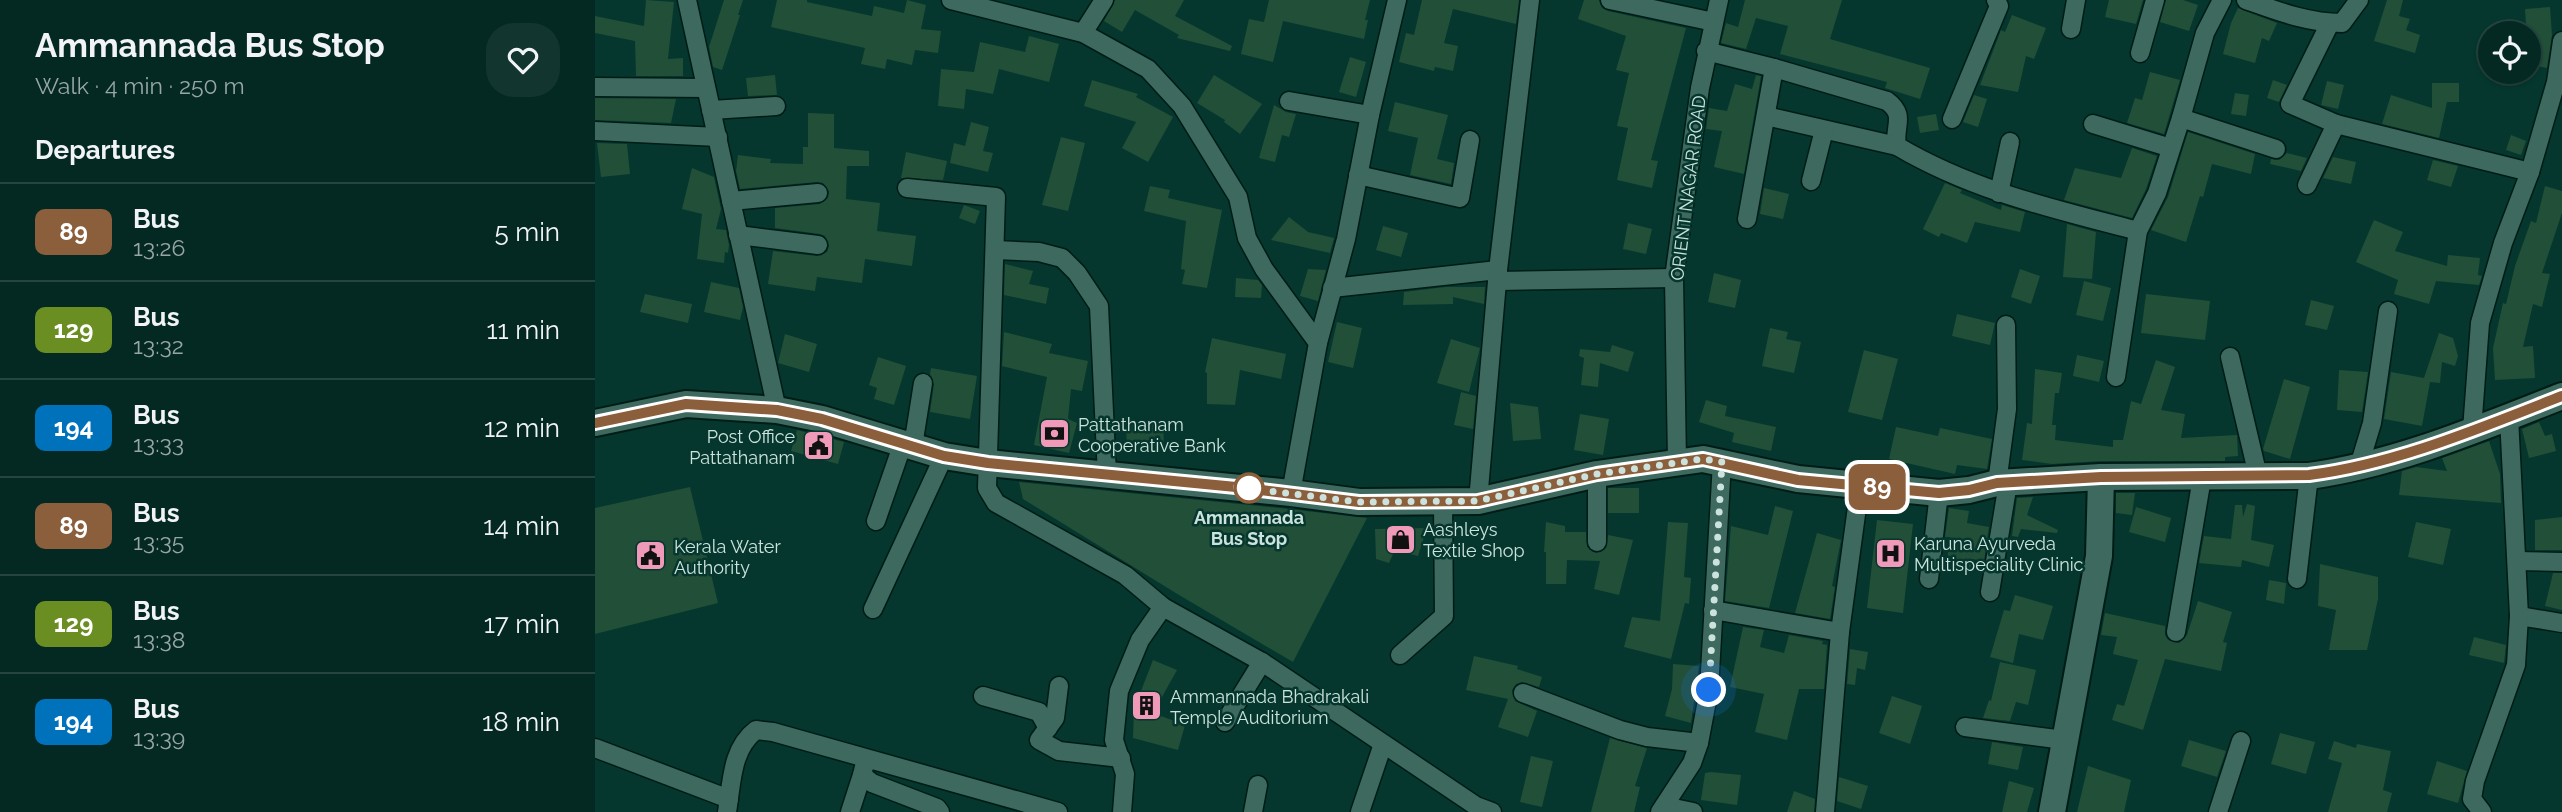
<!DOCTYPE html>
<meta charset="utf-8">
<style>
:root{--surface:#042922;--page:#12352f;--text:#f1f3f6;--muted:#97a6a5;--line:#254540}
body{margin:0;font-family:Raleway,sans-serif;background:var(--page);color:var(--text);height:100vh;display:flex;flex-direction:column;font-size:26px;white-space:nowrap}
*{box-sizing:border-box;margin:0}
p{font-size:23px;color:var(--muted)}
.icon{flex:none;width:38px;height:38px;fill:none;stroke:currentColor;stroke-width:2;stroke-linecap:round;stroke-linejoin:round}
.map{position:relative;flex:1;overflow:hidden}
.sheet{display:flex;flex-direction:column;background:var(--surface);width:595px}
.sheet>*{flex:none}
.badge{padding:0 14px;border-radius:10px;font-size:24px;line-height:46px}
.fabs{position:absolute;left:1883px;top:21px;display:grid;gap:14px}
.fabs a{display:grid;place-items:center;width:63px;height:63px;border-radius:50%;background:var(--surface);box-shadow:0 2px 5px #0004,0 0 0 2px var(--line);font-size:35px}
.you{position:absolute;width:35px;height:35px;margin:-18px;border:5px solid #fff;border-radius:50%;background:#1a73e8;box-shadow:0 0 0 10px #1a73e833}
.map>.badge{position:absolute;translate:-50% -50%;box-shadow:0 0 0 4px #fff}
h2{padding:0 35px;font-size:26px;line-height:63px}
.round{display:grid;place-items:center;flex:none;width:74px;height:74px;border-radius:28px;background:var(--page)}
.summary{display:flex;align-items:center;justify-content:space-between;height:119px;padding:0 35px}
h1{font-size:33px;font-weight:700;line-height:52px}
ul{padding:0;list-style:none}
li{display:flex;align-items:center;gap:21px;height:98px;padding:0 35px;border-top:2px solid var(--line)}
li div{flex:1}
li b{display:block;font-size:26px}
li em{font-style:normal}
li .badge{min-width:77px;font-weight:700;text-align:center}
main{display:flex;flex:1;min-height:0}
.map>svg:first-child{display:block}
.building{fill:#224f37}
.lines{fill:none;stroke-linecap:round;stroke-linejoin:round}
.street-casing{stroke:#001c16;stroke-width:21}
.secondary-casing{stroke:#001c16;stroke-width:30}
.street{stroke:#3d695f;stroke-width:18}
.secondary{stroke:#3d695f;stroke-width:26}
.line-casing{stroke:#fff;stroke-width:16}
.line{stroke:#8b5e3c;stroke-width:10}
.walk{stroke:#cce3dd;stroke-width:7;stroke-dasharray:0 12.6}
.stop-dot{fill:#fff;stroke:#8b5e3c;stroke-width:3.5}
.labels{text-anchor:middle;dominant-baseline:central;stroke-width:5;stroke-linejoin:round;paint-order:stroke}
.street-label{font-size:18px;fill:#cce3dd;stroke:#05372e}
.poi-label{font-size:18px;fill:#cce3dd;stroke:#05372e;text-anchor:start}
.stop-label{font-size:18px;font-weight:bold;fill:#cce3dd;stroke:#05372e}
</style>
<main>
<section class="sheet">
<div class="summary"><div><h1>Ammannada Bus Stop</h1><p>Walk · 4 min · 250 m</p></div><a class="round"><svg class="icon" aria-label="heart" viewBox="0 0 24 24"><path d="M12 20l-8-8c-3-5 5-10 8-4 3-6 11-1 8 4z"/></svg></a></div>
<h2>Departures</h2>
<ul>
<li><span class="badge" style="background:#8b5e3c;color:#fff">89</span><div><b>Bus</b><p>13:26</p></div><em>5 min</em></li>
<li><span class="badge" style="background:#6b8e23;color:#fff">129</span><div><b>Bus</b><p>13:32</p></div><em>11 min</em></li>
<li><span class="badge" style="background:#0072bc;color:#fff">194</span><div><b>Bus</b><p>13:33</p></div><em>12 min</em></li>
<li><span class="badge" style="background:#8b5e3c;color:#fff">89</span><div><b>Bus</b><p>13:35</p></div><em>14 min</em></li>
<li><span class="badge" style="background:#6b8e23;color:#fff">129</span><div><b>Bus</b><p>13:38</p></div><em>17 min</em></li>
<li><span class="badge" style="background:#0072bc;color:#fff">194</span><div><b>Bus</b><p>13:39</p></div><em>18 min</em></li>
</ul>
</section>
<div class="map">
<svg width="1967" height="812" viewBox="0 0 1967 812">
<rect width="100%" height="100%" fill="#05372e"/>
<g class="building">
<path d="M51,0L79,2L73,59L88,58V76H41L40,41L0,33V16L49,26Z"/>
<path d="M129,0H148L143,15H145L127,70L118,67L114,47Z"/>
<path d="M182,0H212V2L277,16L279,6L309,13L312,0L331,5L326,29L346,31L343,53L320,50L317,65L292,59L290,69L266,64L270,48L176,27Z"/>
<path d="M520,0H589L580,16L637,46L635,51L582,38L584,35L540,10L527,32L509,21Z"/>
<path d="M674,0H775L770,20H773L769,39L688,21L678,62L646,54L654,19L669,22Z"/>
<path d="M827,0H924L921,24L858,9L849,43L863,46L858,71L840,67L839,71L804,62L811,33L819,35Z"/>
<path d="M989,0H1004L1007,8L1013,11L1091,28L1056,160L1063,161L1057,188L1022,180L1033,128L1022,126L1034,73L1021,70L1031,36L983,19Z"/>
<path d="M1150,0H1247L1235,39L1335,68L1325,99L1290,88L1292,82L1185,54L1193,26L1161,18L1151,49L1126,43L1131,23L1143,27Z"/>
<path d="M1514,0H1548L1541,24L1510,17Z"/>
<path d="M1571,0H1588L1603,5L1594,31L1565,22Z"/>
<path d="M1792,0H1808L1804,16L1815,19L1811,30L1825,35L1820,53L1779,41Z"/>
<path d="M1955,7L1957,35L1952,68L1934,64V33H1929L1931,25L1930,9Z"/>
<path d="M1643,8L1682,23L1674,41L1667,38L1660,63L1628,54L1636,23Z"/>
<path d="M1417,15L1451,28L1439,59L1431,56L1423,92L1385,85L1406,30L1410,32Z"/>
<path d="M434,36L464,44L454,82L404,69L398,94L371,89L369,109L343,106L346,69L379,72L385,42L430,52Z"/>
<path d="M755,57L771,62L761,97L744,92Z"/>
<path d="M1555,72L1585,80L1569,134L1532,123L1540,98L1547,100Z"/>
<path d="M180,75L182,95L153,96L151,78Z"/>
<path d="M619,75L667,104L645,134L629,122L630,120L602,103Z"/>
<path d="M1161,75L1166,76L1149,174L1119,167L1127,131L1111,129L1114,108L1132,111L1140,84L1157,89Z"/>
<path d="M497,80L543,94L541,97L578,117L553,162L527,148L541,122L489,106Z"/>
<path d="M1678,80L1692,85L1684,102L1672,98Z"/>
<path d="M1732,81L1749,85L1743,109L1726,105Z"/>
<path d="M1837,83H1864V102H1852L1844,138L1787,124L1796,95L1837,108Z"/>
<path d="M1640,93L1654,95L1651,116L1636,114Z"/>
<path d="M1379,95L1392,99L1383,127L1368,122Z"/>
<path d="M0,98L81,99L76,123L0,120Z"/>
<path d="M800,102L853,115L842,159L859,163L856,184L815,175L823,138L793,131Z"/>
<path d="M679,105L691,112L701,114L694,137L687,135L680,162L664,158Z"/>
<path d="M213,113L239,114V148L274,151V166H252L251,199L285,203L282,231L321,236L317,266L270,259L267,283L222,277L220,291L173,284L178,251L222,256L232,252L234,246L230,236L225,234L180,228V208L225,204L233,198L234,191L228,183L222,182L145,189L141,171L143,155L176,159L175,163L208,164V147H213Z"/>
<path d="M1341,114L1344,130L1325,133L1322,117Z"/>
<path d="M376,122L394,127L388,151L398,153L393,172L355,163L359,143L370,146Z"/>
<path d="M1593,132L1660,154L1656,174L1617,164L1608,197L1605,196L1591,242L1556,230L1573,197Z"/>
<path d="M1916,135L1931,141L1926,155L1911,150Z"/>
<path d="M466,137L490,143L473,211L447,205Z"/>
<path d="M2,143L32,144L35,174L6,177Z"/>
<path d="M1537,148L1562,156L1551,189L1537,218L1469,200L1480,168L1526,178Z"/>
<path d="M311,152L352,161L348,180L306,178Z"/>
<path d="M1692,153L1712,158L1706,171L1675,164L1676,159L1684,160Z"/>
<path d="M1738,157L1761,162L1756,184L1728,178Z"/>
<path d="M1838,160L1863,166L1856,187L1832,180Z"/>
<path d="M97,168L119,177L126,209L121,229L131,230L134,245L133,253L130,252L129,263L102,259L107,214L87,209Z"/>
<path d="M1350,183L1367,190L1365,193L1406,210L1407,205L1430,212L1425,232L1380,222L1372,243L1346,233L1344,237L1328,229Z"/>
<path d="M555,186L575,190L573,198L627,210L612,288L587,284L590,270L586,269L591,221L549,211Z"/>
<path d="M1950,186L1967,191V213L1947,273L1955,274L1947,307L1938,304L1928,347L1938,346L1940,378L1900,380L1898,348L1908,303L1911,304L1920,266L1936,221L1941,223Z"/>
<path d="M1169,188L1194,194L1188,219L1165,214Z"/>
<path d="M369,205L385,211L380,224L364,218Z"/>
<path d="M694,217L713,232L739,238L735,253L676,240Z"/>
<path d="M1779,220L1808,232L1800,251L1852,266L1853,255L1885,258L1883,275L1887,276L1884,285L1841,281L1834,304L1799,294L1803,280L1761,262Z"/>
<path d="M1033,223L1057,229L1051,254L1028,249Z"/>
<path d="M1472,224L1501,232L1497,279L1468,277Z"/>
<path d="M788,226L813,233L806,257L781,250Z"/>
<path d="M410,264L438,271L434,284L454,288L451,304L409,295Z"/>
<path d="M713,269L731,270L723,301L705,296Z"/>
<path d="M1425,269L1445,276L1436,304L1416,297Z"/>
<path d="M1119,273L1146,280L1140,308L1113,302Z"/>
<path d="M641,278L663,280L667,285L666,298L640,297Z"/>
<path d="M1489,281L1516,288L1508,321L1481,315Z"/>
<path d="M116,282L144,288L148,307L145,320L109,312Z"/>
<path d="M850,287H890L889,304L858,297V304L808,305L809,292Z"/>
<path d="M50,294L97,304L93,323L45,312Z"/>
<path d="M1551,294L1615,301L1610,340L1546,333Z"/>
<path d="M1716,300L1739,306L1732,330L1710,325Z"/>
<path d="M1362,314L1400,323L1395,345L1357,336Z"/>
<path d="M742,322L767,328L758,368L733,362Z"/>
<path d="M1175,328L1193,332L1191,339L1206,342L1199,373L1167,366Z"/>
<path d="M409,332L457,344L454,353L493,361L487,391L476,389L473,419L482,423L474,453L439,445L452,377L407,366Z"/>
<path d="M1844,333L1858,338L1863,356L1860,366L1847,362L1845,383L1835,382L1827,426L1789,419L1796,372L1829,378Z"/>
<path d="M190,334L222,344L214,372L183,363Z"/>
<path d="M617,338L691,354L686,379L645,370L640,405L612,404V373L610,372Z"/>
<path d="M856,339L885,348L874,392L842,383Z"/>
<path d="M1017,345L1039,352L1033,372L1005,363L1003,387L986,385L989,358L984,356L985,349L1015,352Z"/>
<path d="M1269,350L1303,359L1287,420L1253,412Z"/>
<path d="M1482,355L1509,361L1504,382L1478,376Z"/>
<path d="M283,357L311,366L299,405L279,399L282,388L274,385Z"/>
<path d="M1561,360L1580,367L1566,410L1590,414L1586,438L1642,435L1643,456L1630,457V461H1506L1457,464L1427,460L1432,423L1437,424L1440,369L1467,373L1464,393H1460L1457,425H1461L1460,440L1518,447V440H1528L1536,401L1546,404Z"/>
<path d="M336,368L382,376L375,419L335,412L339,384L335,374Z"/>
<path d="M1744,370L1773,372L1767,412L1742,410Z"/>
<path d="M1689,379L1715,387L1695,459L1669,451L1668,449Z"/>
<path d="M866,392L881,396L878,429L859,425Z"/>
<path d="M1111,400L1132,406L1130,416L1181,427L1176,451L1137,442L1139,433L1104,422Z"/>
<path d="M915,403L943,407L946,439L918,441Z"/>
<path d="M985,414L1014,419L1008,455L979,450Z"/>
<path d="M1944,422L1950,436L1957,434L1961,451L1934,458L1927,429Z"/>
<path d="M568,423L569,446L532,448L531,424Z"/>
<path d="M1301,427L1343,436L1345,428L1397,439L1392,469L1362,465L1360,474L1294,459Z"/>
<path d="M202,430L249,442L243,464L196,451Z"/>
<path d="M1894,441L1905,474L1906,503L1804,495L1807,471L1821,467L1852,471L1847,458Z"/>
<path d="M424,482L694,509L772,518L698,662L584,595L428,499Z"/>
<path d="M95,487L123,603L0,634V508Z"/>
<rect x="1013" y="488" width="31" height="25"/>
<path d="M1521,493H1540L1537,515L1521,513Z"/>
<path d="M1438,497L1432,515L1463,530L1462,533L1426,529L1423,537L1417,536L1422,498Z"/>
<path d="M1652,504L1660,506L1656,540L1679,545L1674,567L1647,560L1646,567L1604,563L1609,536L1636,539L1640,505H1647L1648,517Z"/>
<path d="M1180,506L1198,511L1174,608L1130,601L1136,526L1173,535Z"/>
<path d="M1541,507L1576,518L1570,542L1534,532Z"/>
<path d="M1354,508L1374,511L1372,523L1394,527L1389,561L1377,559L1375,572L1351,569L1355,537H1350Z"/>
<path d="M1967,517V550H1940V520Z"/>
<path d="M1282,520L1318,524L1308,613L1272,608Z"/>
<path d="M951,522L970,526V532H991L992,547L1001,553L1011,548L1013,535L1038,540L1024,595L999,589L1005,561L972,560L971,584H951V552H949Z"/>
<path d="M1073,522L1093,523L1089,577L1096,578L1094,604L1090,603L1076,659L1029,647L1037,617L1065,621Z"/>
<path d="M1821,522L1856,529L1848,565L1813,557Z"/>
<path d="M832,528L823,556L800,550L794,563L781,559L780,529Z"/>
<path d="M1222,533L1246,540L1237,586L1240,587L1235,619L1200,613Z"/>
<path d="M1725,564L1783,577V599L1772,650H1734L1741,610L1723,606Z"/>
<path d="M1958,573H1967V610L1950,606Z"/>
<path d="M1674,580L1691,583L1689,604L1671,600Z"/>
<path d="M1420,595L1458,606L1448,640L1424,634L1418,663L1395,657L1409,610L1415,611Z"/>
<path d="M1603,601L1637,612L1628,642L1632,643L1626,671L1570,659L1548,730L1517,720L1522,704L1529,706L1543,660L1518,654L1522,637L1506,635L1510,613L1570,626V635L1573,640L1584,643L1592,635Z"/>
<path d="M1148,627L1169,630L1165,647L1189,653L1194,635L1228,641L1227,644L1232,645L1229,689H1204L1192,740L1160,732L1169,694L1135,687Z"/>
<path d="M1879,637L1911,645L1909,663L1874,655Z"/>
<path d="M1255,649L1273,652L1270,670L1262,668L1260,685L1252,684Z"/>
<path d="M879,656L923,666L922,669L947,677L944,687L927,682L921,684L917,690L920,701L942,711L933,737L903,727L913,699L871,690Z"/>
<path d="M558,660L582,670L558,713L590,725L583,750L538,738L539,709Z"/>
<path d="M1405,662L1441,670L1433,705L1421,702L1415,721L1388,718L1394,700L1396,701Z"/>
<path d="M1078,664L1104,666L1096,723L1070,716L1077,689Z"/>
<path d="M1297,696L1327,706L1315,744L1284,733Z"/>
<path d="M1685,733L1720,742L1711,774L1676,764Z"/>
<path d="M1015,738L1052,748L1040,786L1045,787L1039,812H996Z"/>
<path d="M1594,740L1631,751L1622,777L1586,766Z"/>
<path d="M1739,741L1761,748L1762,744L1796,751L1788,790L1797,793L1792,812H1733L1747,763L1733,759Z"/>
<path d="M1397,742L1428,747L1423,770L1393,764Z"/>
<path d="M936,756L958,761L947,807L925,802Z"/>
<path d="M1842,761L1872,771L1863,803L1832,794Z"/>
<path d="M1493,766L1536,780L1529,812H1482Z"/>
<path d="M1116,772L1146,775L1142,805L1106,800L1110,773Z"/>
<path d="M1244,777L1273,786L1266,809L1242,801Z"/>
<path d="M1414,781L1439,788L1432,812H1407Z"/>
<path d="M1199,791L1220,799L1219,812H1192Z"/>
</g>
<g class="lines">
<defs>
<g id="street">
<path d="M92,0L182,410"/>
<path d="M356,0L488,33L553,69L587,106L643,197L652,238L669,269L723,343"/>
<path d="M1015,0L1119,22"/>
<path d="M1651,0C1682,11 1713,23 1747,23L1764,0"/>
<path d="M1735,23L1695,104L1741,124L1935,172"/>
<path d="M1476,29L1481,0"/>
<path d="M488,33L509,0"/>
<path d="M1111,51L1179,68L1292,101C1312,116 1298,126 1302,146C1378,191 1459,209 1543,231"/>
<path d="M1545,53L1560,0"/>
<path d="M0,87L111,88"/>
<path d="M694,101L775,115"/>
<path d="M116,110L181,106"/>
<path d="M1171,116L1302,146"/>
<path d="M1586,118L1681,149"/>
<path d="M1357,119L1404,6L1401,0"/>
<path d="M1498,124L1576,148"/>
<path d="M0,131L123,137"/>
<path d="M763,175L865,198L875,140"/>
<path d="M1216,181L1229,130"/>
<path d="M1712,185L1741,124"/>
<path d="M312,188L401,197L392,488L401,503L530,575L568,607L545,640L524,691L519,740L530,774L527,812"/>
<path d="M1404,193L1415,142"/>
<path d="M136,201L223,193"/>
<path d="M1152,219L1179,68"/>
<path d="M143,235L223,245"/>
<path d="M400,250L444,252L467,258L482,273L504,306L512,476"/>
<path d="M902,281L1079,278"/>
<path d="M737,288L903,270"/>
<path d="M1635,357L1663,476"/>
<path d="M1521,377L1543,231L1562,193L1586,118L1610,33L1627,0"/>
<path d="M1877,430L1885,323L1908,243L1935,172L1961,82L1967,41"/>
<path d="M318,446L328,383"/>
<path d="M1082,462L1079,278L1105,88L1124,0"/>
<path d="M1764,466L1777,423L1793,311"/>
<path d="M1002,474V542"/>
<path d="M1402,483L1412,409L1411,325"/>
<path d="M696,493L723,343L751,239L775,115L802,0"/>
<path d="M883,501L903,270L935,0"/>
<path d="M281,521L308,443"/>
<path d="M1922,561L1967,562"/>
<path d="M1334,579L1344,493"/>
<path d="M1702,579L1714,476"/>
<path d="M1395,592L1413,483"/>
<path d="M568,607L667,662L881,806L897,812"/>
<path d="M278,609L349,456"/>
<path d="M1118,610L1245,632"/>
<path d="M1924,616L1967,623"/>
<path d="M1581,632L1607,478"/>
<path d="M805,655L849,616L848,502"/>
<path d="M464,686L460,718L444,740L464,751L526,758"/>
<path d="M928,693L1025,730L1052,737L1104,743"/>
<path d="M388,696L444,712L453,728"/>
<path d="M630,722L667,662"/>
<path d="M1370,727L1469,740"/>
<path d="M0,748L134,799"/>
<path d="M271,759L267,775L277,783L342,808L345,812"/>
<path d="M1069,806L1098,812"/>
<path d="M132,812C137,783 136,749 161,730L178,732L463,812"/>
<path d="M255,812L267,775"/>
<path d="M658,812L663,785"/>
<path d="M765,812L788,744"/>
<path d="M1065,812L1097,763L1104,743L1114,690L1127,462"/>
<path d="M1230,812L1245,632L1265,485"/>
<path d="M1623,812L1646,741"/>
<path d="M1887,812L1877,799L1880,781L1921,665L1924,616L1914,417"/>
</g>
<g id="secondary">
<path d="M0,423L91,404L182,410L227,419L349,456L393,463L696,493L764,502L883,501L1002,474L1108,459L1203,479L1344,493L1374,490L1402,483L1506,477L1714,476C1801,464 1885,428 1967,396"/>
<path d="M1457,812L1504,556L1506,477"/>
</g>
</defs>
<use href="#street" class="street-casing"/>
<use href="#secondary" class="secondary-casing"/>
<use href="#street" class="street"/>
<use href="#secondary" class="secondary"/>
</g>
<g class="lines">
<defs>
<path id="line" d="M0,423L91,404L182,410L227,419L349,456L393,463L641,487L764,502L883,501L1002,474L1108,459L1203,480L1344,493L1374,490L1402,483L1506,477L1714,475C1801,464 1885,428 1967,396"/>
</defs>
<use href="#line" class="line-casing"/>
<use href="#line" class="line"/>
<path class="walk" d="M654,488L641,487L764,502L883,501L1002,474L1108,459L1127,462L1114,690"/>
</g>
<defs>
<symbol id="bank-square" viewBox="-11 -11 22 22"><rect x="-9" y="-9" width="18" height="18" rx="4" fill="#ef9ab8" stroke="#05372e"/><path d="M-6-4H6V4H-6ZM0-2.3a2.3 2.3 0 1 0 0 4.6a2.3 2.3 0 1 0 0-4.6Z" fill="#111"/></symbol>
<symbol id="civic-square" viewBox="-11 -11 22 22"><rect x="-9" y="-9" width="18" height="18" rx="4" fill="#ef9ab8" stroke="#05372e"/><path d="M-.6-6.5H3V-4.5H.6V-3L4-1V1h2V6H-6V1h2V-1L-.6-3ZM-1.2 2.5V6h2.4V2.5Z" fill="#111"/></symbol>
<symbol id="shop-square" viewBox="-11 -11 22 22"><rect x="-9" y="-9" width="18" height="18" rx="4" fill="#ef9ab8" stroke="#05372e"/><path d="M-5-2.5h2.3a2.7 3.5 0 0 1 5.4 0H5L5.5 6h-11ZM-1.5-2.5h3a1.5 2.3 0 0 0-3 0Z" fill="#111"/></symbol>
<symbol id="hospital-square" viewBox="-11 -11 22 22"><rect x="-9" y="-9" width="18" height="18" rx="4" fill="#ef9ab8" stroke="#05372e"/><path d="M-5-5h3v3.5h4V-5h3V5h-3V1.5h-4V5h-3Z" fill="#111"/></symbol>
<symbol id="building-square" viewBox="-11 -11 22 22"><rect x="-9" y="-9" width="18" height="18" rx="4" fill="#ef9ab8" stroke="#05372e"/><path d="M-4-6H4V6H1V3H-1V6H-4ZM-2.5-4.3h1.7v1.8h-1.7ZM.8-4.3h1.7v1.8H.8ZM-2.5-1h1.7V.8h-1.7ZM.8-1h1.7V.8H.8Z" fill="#111"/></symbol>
</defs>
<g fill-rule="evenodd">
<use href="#bank-square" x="442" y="416" width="35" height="35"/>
<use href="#civic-square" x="206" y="428" width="35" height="35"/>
<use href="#shop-square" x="788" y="522" width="35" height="35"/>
<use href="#hospital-square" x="1278" y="536" width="35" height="35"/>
<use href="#civic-square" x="38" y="538" width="35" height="35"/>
<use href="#building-square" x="534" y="688" width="35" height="35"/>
</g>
<circle class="stop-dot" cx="654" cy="488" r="14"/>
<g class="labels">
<g class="street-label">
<text transform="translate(1093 188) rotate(-83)">ORIENT NAGAR ROAD</text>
</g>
<g class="poi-label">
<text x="483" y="424">Pattathanam<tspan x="483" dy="21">Cooperative Bank</tspan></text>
<text x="200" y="436" text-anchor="end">Post Office<tspan x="200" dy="21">Pattathanam</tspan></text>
<text x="828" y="529">Aashleys<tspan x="828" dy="21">Textile Shop</tspan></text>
<text x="1319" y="543">Karuna Ayurveda<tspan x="1319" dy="21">Multispeciality Clinic</tspan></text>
<text x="79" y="546">Kerala Water<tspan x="79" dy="21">Authority</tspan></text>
<text x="575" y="696">Ammannada Bhadrakali<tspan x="575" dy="21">Temple Auditorium</tspan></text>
</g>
<g class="stop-label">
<text x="654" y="517">Ammannada<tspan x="654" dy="21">Bus Stop</tspan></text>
</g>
</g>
</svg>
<div class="fabs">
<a><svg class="icon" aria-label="locate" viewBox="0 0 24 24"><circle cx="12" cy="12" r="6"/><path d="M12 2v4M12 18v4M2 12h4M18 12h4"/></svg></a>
</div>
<div class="you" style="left:1114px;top:690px"></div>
<b class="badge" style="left:1282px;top:487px;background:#8b5e3c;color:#fff">89</b>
</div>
</main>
